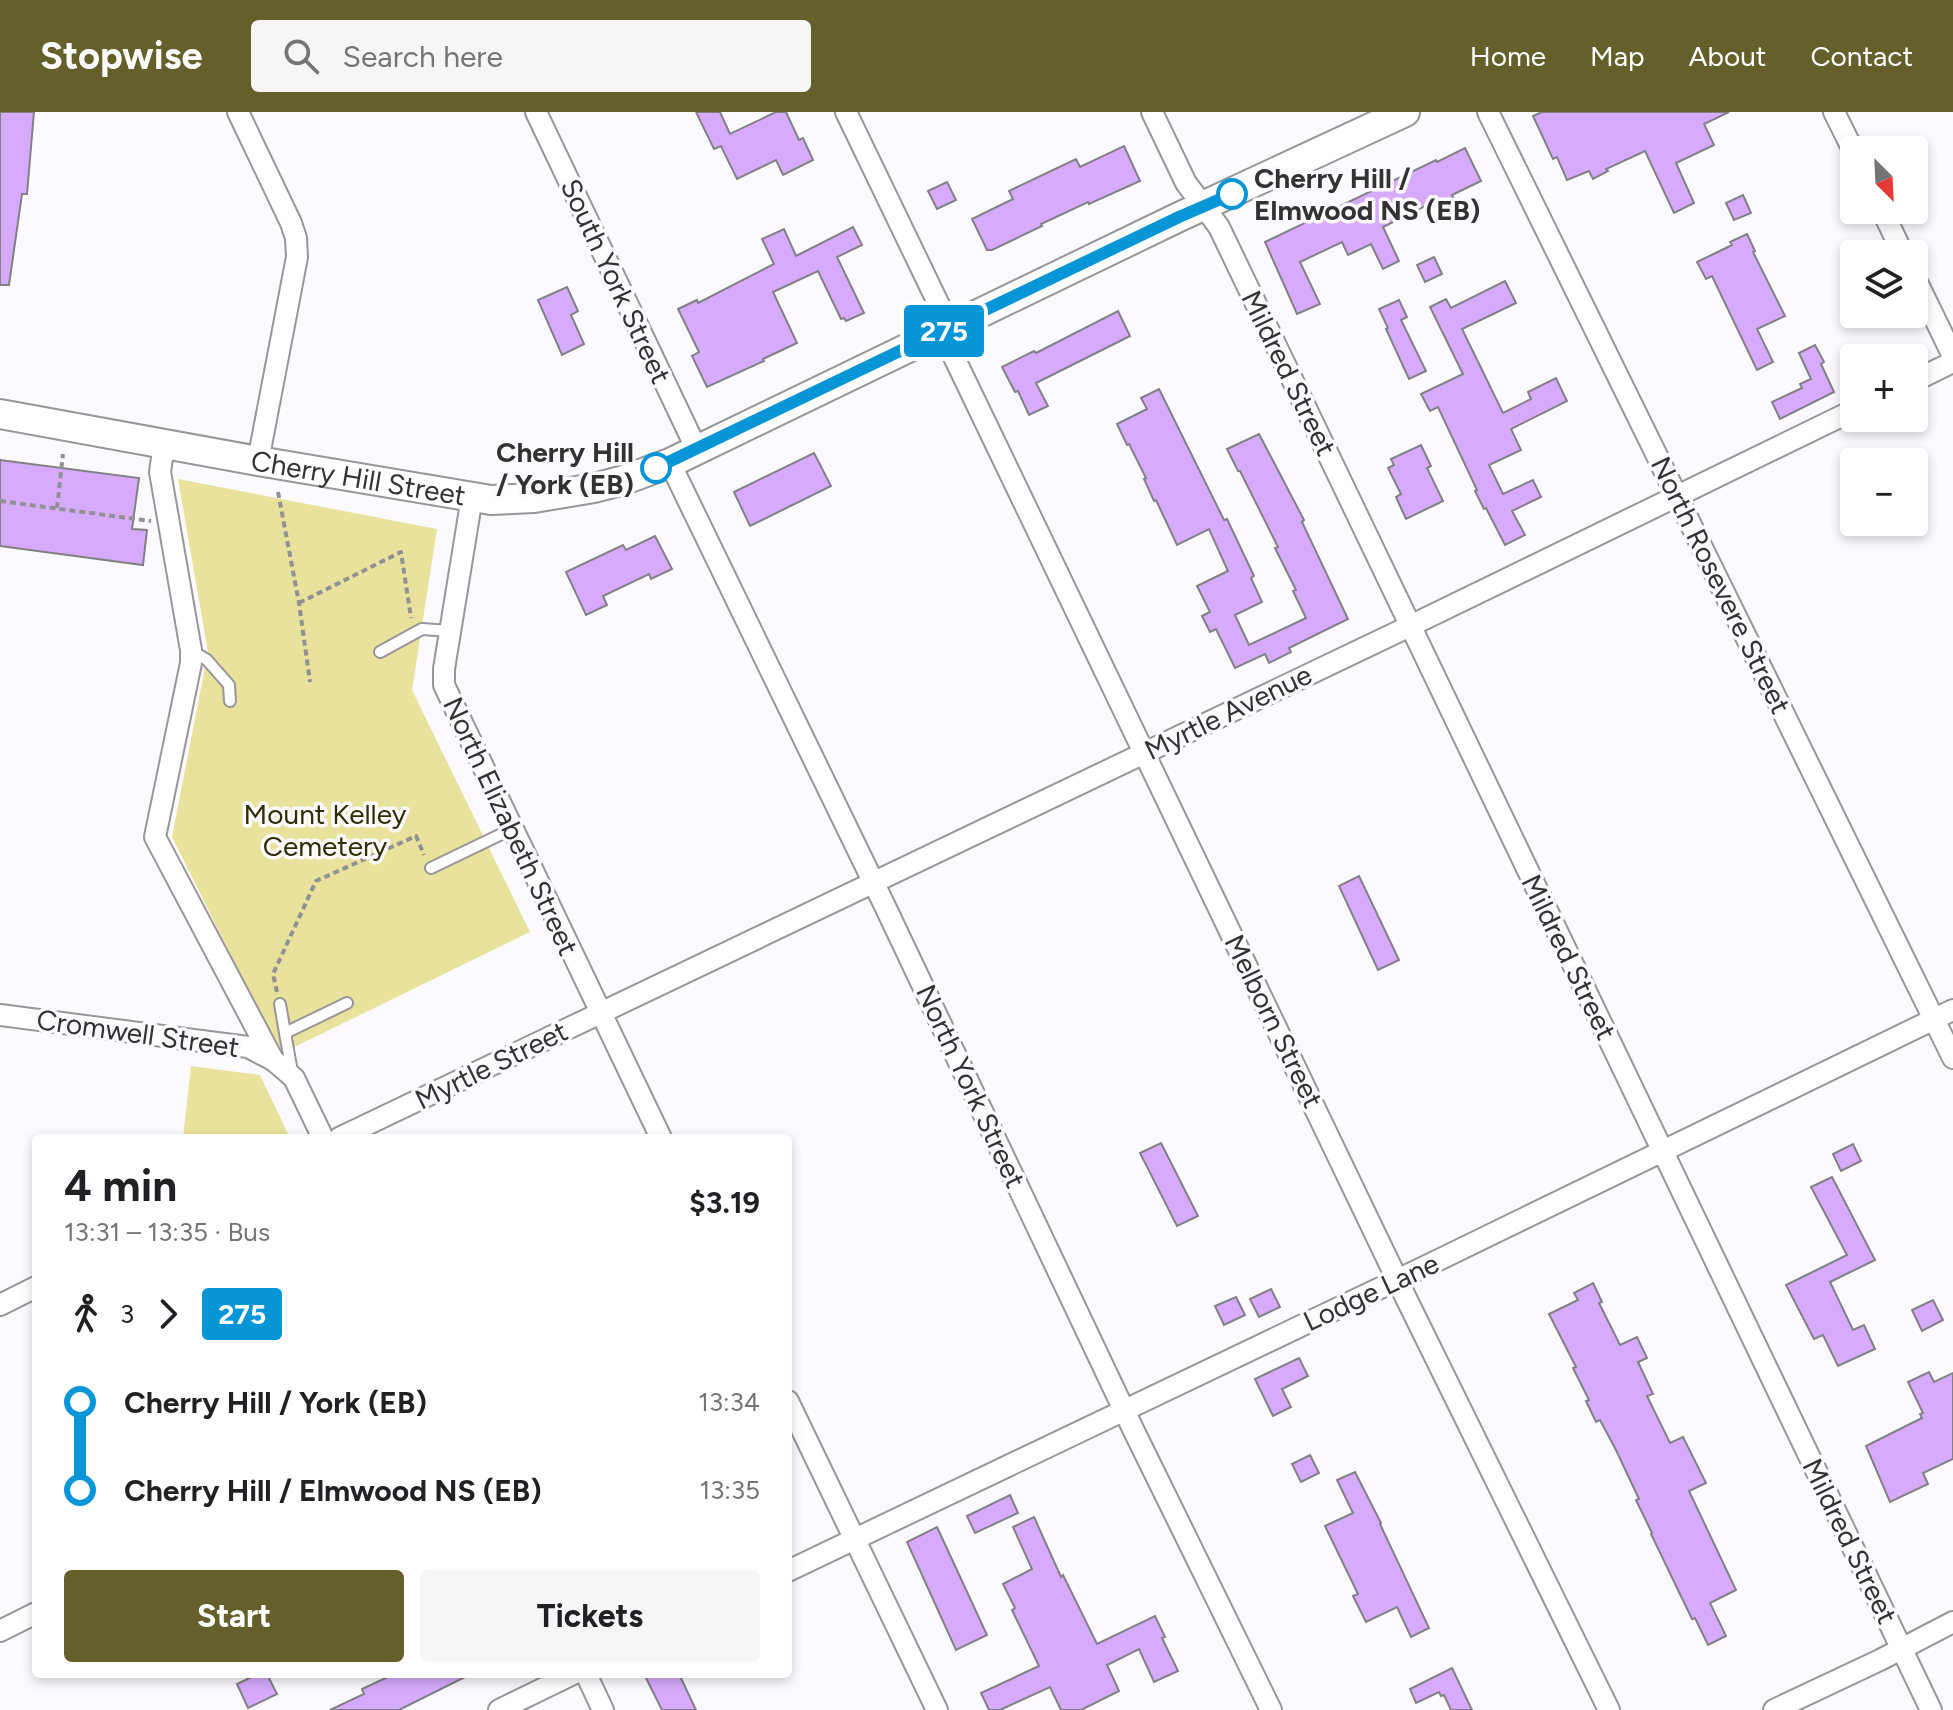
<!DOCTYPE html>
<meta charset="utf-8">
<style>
:root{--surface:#fff;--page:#f6f6f6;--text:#202124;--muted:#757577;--accent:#645f2b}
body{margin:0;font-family:Figtree,sans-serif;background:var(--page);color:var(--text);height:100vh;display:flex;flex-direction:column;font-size:30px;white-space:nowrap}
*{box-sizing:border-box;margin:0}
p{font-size:26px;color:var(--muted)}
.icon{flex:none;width:44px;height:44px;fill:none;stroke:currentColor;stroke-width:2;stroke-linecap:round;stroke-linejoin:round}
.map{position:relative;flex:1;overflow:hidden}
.drawer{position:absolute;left:32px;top:1022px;width:760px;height:544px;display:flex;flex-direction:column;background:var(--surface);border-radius:8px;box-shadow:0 4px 12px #0003}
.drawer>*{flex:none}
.badge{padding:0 16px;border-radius:6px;font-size:28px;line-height:52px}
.needle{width:52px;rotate:156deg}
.controls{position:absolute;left:1840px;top:24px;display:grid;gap:16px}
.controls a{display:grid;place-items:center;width:88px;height:88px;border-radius:8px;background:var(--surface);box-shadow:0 4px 12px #0003;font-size:40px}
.map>.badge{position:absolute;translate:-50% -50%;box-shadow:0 0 0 4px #fff}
.legs{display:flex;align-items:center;gap:12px;height:88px;padding:0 32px;font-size:26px}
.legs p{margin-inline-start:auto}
.overview{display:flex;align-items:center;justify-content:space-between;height:136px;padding:0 32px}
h1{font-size:44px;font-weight:700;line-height:60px}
.action{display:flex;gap:16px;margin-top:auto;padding:16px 32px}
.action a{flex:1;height:92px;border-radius:8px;background:var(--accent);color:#fff;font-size:32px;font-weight:700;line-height:92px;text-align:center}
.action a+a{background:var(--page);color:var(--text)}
ul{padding:0 32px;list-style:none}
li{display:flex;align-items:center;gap:28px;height:88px;font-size:30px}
li i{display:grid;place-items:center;width:12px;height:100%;margin:0 10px;background:currentColor}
li i::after{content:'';width:20px;height:20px;margin:-10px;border:6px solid;border-radius:50%;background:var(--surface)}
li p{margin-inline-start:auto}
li:first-child i{background:linear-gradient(#0000 50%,currentColor 0)}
li:last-child i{background:linear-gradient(currentColor 50%,#0000 0)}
header{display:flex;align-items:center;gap:48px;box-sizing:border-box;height:112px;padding:0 40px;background:var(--accent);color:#fff}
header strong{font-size:38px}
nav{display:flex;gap:44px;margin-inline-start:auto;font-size:28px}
.search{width:560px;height:72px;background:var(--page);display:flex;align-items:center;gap:20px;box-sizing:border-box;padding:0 28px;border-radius:8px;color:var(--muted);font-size:30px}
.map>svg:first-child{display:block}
.green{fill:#e8e29d}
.building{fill:#d6abfe;stroke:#828084;stroke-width:2}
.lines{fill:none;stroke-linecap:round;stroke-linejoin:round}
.lane-casing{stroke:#98969a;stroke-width:14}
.street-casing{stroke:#98969a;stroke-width:24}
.secondary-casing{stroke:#98969a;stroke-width:32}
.path{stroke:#919093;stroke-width:4;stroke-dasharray:6 4;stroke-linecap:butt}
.lane{stroke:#fff;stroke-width:10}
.street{stroke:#fff;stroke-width:20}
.secondary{stroke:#fff;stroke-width:28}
.line-1-casing{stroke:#fff;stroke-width:18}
.line-1{stroke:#0696d7;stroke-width:12}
.stop-1-dot{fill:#fff;stroke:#0696d7;stroke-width:4}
.labels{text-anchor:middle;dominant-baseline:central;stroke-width:7;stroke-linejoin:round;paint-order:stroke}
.stop-label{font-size:28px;font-weight:bold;fill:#323133;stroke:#fcfaff;text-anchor:start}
.street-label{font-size:28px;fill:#323133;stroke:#fcfaff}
.park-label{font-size:28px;fill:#302c00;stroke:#fcfaff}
</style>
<header>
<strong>Stopwise</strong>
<div class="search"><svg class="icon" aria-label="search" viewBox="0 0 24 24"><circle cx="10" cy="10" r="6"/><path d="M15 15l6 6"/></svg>Search here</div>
<nav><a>Home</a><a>Map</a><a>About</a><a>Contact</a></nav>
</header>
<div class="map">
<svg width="1953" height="1598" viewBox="0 0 1953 1598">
<rect width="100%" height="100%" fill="#fcfaff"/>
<g class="green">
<path d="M178,367L437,417L412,578L530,820L280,942L172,725L208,540Z"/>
<path d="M191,954L260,963L290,1026H183Z"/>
</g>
<g class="building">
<path d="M0,0H34L27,82H22L9,173H0Z"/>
<path d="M696,0H720L730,22L776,0H786L799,28L803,26L813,48L783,63L776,48L737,67L721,34L714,37Z"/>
<path d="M1542,0H1729L1704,12L1714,33L1676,51L1694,91L1674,101L1645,39L1606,57L1608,59L1593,67L1589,59L1567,68L1557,45L1553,47L1533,4Z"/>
<path d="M1124,34L1140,69L1089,92L1088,90L1041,112L1042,114L992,138H987L972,107L1013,87L1009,79L1076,47L1080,55Z"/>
<path d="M1465,36L1481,69L1452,83L1454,87L1436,96L1433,90L1383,115L1399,149L1383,157L1371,132L1348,143L1342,130L1300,150L1320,192L1297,202L1265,130L1436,48L1437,50Z"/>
<path d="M947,70L956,88L937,97L928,79Z"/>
<path d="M1743,83L1751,101L1734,108L1726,91Z"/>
<path d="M853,115L862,133L837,145L864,201L846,209L844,206L841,207L818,159L773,180L797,231L763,247L764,249L707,275L692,244L699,240L678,197L697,188L698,191L774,152L762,127L784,117L796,144Z"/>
<path d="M1747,122L1755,139L1753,140L1785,204L1757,217L1773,250L1757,258L1712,164L1706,167L1697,150L1732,133L1730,130Z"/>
<path d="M1434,145L1442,162L1425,170L1417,153Z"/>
<path d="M1505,169L1516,191L1462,217L1503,301L1531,287L1528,280L1556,266L1567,289L1511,317L1521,338L1489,353L1503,382L1533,368L1541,385L1512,399L1525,423L1505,433L1486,396L1484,397L1475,379L1477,378L1438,295L1430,299L1421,282L1463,262L1430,195L1446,187L1451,196Z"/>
<path d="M567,175L578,199L571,203L584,232L562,243L538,188Z"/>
<path d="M1399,188L1407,205L1401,208L1426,259L1409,267L1386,217L1388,216L1379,197Z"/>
<path d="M1118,199L1130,224L1036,271L1048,294L1029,303L1018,279L1015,280L1002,255L1034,239L1036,241Z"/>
<path d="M1815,233L1824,250L1821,252L1834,280L1780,307L1772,290L1802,276L1800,272L1811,267L1799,241Z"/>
<path d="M1159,277L1224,408L1227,407L1254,464L1251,466L1262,490L1235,503L1249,533L1306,506L1293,479L1296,478L1275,436L1278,435L1240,359H1238L1227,337L1259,322L1304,408L1302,410L1348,507L1289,536L1291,540L1269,551L1265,542L1235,556L1216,517L1210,520L1202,504L1210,500L1197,474L1228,459L1209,417L1177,433L1156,388L1154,389L1144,367L1146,366L1129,332L1127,333L1117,312L1147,297L1141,286Z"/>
<path d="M1421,333L1431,354L1427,356L1443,389L1406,407L1396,385L1401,382L1388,356L1394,353L1391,347Z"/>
<path d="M814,341L831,374L750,414L734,380Z"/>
<path d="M0,348L139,366L132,417L147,418L143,453L0,434Z"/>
<path d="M655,424L672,457L651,467L649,462L603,484L607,493L586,503L566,460L623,433L626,438Z"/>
<path d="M1359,764L1399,848L1378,858L1339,774Z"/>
<path d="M1161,1031L1198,1104L1177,1114L1140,1041Z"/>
<path d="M1853,1032L1861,1049L1841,1059L1833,1042Z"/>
<path d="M1832,1065L1875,1148L1830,1170L1853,1218L1864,1213L1875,1237L1838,1254L1823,1223L1814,1227L1786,1173L1847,1143L1811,1075Z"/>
<path d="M1593,1171L1602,1190L1599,1191L1620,1233L1637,1225L1647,1246L1638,1250L1653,1282L1647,1284L1670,1331L1683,1325L1706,1371L1689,1379L1736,1478L1710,1491L1726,1524L1708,1533L1695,1506L1692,1507L1651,1422L1652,1421L1636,1388L1639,1387L1616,1338L1600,1308L1596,1310L1586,1289L1589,1288L1573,1256L1576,1255L1549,1202L1578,1188L1574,1181Z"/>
<path d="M1271,1177L1280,1195L1259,1205L1250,1187Z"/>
<path d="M1236,1185L1245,1203L1224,1213L1215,1194Z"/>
<path d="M1933,1188L1943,1208L1922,1219L1912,1198Z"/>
<path d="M1299,1246L1308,1264L1282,1277L1291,1295L1273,1304L1255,1267Z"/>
<path d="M1929,1260L1934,1270L1953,1261V1347L1923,1361L1928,1372L1890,1390L1866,1334L1922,1306L1920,1302L1923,1301L1908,1270Z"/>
<path d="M1310,1343L1319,1361L1301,1370L1292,1352Z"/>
<path d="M1355,1360L1381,1411L1380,1412L1429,1516L1411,1525L1397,1495L1366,1510L1353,1484L1358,1482L1325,1414L1353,1401L1337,1368Z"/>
<path d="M1010,1383L1018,1401L975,1421L967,1404Z"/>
<path d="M1034,1405L1061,1465L1063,1463L1097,1532L1155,1504L1165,1525L1162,1526L1178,1559L1154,1570L1139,1537L1107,1553L1119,1579L1081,1598H1061L1050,1575L1000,1598H989L981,1581L1039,1554L1012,1498L1015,1496L1003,1472L1032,1457L1013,1415Z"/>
<path d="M937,1415L987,1523L956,1538L907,1430Z"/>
<path d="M1452,1556L1472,1598H1451L1444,1583L1441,1584L1439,1580L1416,1591L1410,1577Z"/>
<path d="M258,1562H267L277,1582L248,1596L237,1572Z"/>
<path d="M394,1562H471L399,1598H330L364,1582L362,1577Z"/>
<path d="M644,1562H679L696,1598H662Z"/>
</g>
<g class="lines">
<defs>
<g id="lane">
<path d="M191,538L207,548L229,573L230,589"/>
<path d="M380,540L422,517L450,519"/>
<path d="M431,756L512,717"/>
<path d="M280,892L285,921"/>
<path d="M292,960L285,921L347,891"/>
</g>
<g id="street">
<path d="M238,0L291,111L296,126L297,145L258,349"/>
<path d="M536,0L697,338"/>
<path d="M846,0L940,195L947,217L953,243L1406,1186L1609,1598"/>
<path d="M1152,0L1186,71L1219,115L1931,1598"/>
<path d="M1488,0L1953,946"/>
<path d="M1834,0L1854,40"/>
<path d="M1882,98L1903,142"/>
<path d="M1914,164L1953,244"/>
<path d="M1914,269L1953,250"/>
<path d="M164,332L160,360L191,538V551L155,725L273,948L294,966L323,1026"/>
<path d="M670,351L883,790L1133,1317L1271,1598"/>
<path d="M472,385L444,557V573L661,1026"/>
<path d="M0,903L248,935L273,948"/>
<path d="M339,1026L1410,514L1854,298"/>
<path d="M0,1193L36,1175"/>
<path d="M788,1289L937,1598"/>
<path d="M788,1459L1420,1157L1953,898"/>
<path d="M0,1519L36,1501"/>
<path d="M586,1562L603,1598"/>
<path d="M499,1598L573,1562"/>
<path d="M1774,1598L1880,1548L1953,1510"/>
</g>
<g id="secondary">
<path id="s1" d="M0,302L258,349L491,388L534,386L594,376L624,368L670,351L1179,105L1405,0"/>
</g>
</defs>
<use href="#lane" class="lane-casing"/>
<use href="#street" class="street-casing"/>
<use href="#secondary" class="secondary-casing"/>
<g class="path">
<path d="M278,380L299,491L310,570"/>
<path d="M0,389L151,409"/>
<path d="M57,396L63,342"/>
<path d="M299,491L401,440L411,506"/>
<path d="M277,880L273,862L316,769L416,724L424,743"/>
</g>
<use href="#lane" class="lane"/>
<use href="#street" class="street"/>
<use href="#secondary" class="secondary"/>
</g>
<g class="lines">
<defs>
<path id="line-1" d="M656,356L1179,105L1232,82"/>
</defs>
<use href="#line-1" class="line-1-casing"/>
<use href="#line-1" class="line-1"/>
</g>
<g class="stop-1-dot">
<circle cx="1232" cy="82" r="14"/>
<circle cx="656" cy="356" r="14"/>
</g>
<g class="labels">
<g class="stop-label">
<text x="1254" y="66">Cherry Hill /<tspan x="1254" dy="32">Elmwood NS (EB)</tspan></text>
<text x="634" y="340" text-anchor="end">Cherry Hill<tspan x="634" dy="32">/ York (EB)</tspan></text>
</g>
<g class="street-label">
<text transform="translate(616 169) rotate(65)">South York Street</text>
<text transform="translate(1289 261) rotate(64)">Mildred Street</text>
<text stroke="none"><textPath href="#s1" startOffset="364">Cherry Hill Street</textPath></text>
<text transform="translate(1721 473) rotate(64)">North Rosevere Street</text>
<text transform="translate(1228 600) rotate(-26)">Myrtle Avenue</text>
<text transform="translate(511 714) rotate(65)">North Elizabeth Street</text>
<text transform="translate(1569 845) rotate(64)">Mildred Street</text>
<text transform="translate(1274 909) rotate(64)">Melborn Street</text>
<text transform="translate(138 921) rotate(8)">Cromwell Street</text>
<text transform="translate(491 953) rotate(-26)">Myrtle Street</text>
<text transform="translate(971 974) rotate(65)">North York Street</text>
<text transform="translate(1371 1180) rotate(-25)">Lodge Lane</text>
<text transform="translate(1850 1429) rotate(64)">Mildred Street</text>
</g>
<g class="park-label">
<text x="325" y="702">Mount Kelley<tspan x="325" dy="32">Cemetery</tspan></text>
</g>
</g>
</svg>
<div class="controls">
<a><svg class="needle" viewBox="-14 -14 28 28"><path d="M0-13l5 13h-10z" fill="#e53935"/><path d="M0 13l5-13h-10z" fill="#757577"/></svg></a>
<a><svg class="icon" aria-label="layers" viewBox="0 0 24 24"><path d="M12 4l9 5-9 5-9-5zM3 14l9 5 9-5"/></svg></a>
<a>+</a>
<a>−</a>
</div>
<b class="badge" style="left:944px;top:219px;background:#0696d7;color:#fff">275</b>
<section class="drawer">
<div class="overview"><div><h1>4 min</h1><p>13:31 – 13:35 · Bus</p></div><b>$3.19</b></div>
<div class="legs"><svg class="icon" aria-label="walk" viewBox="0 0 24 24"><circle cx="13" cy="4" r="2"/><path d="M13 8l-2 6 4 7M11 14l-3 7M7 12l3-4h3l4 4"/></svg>3<svg class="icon" aria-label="forward" viewBox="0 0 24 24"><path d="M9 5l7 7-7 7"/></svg><b class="badge" style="background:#0696d7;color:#fff">275</b></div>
<ul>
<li><i style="color:#0696d7"></i><b>Cherry Hill / York (EB)</b><p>13:34</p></li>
<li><i style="color:#0696d7"></i><b>Cherry Hill / Elmwood NS (EB)</b><p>13:35</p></li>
</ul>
<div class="action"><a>Start</a><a>Tickets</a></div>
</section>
</div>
